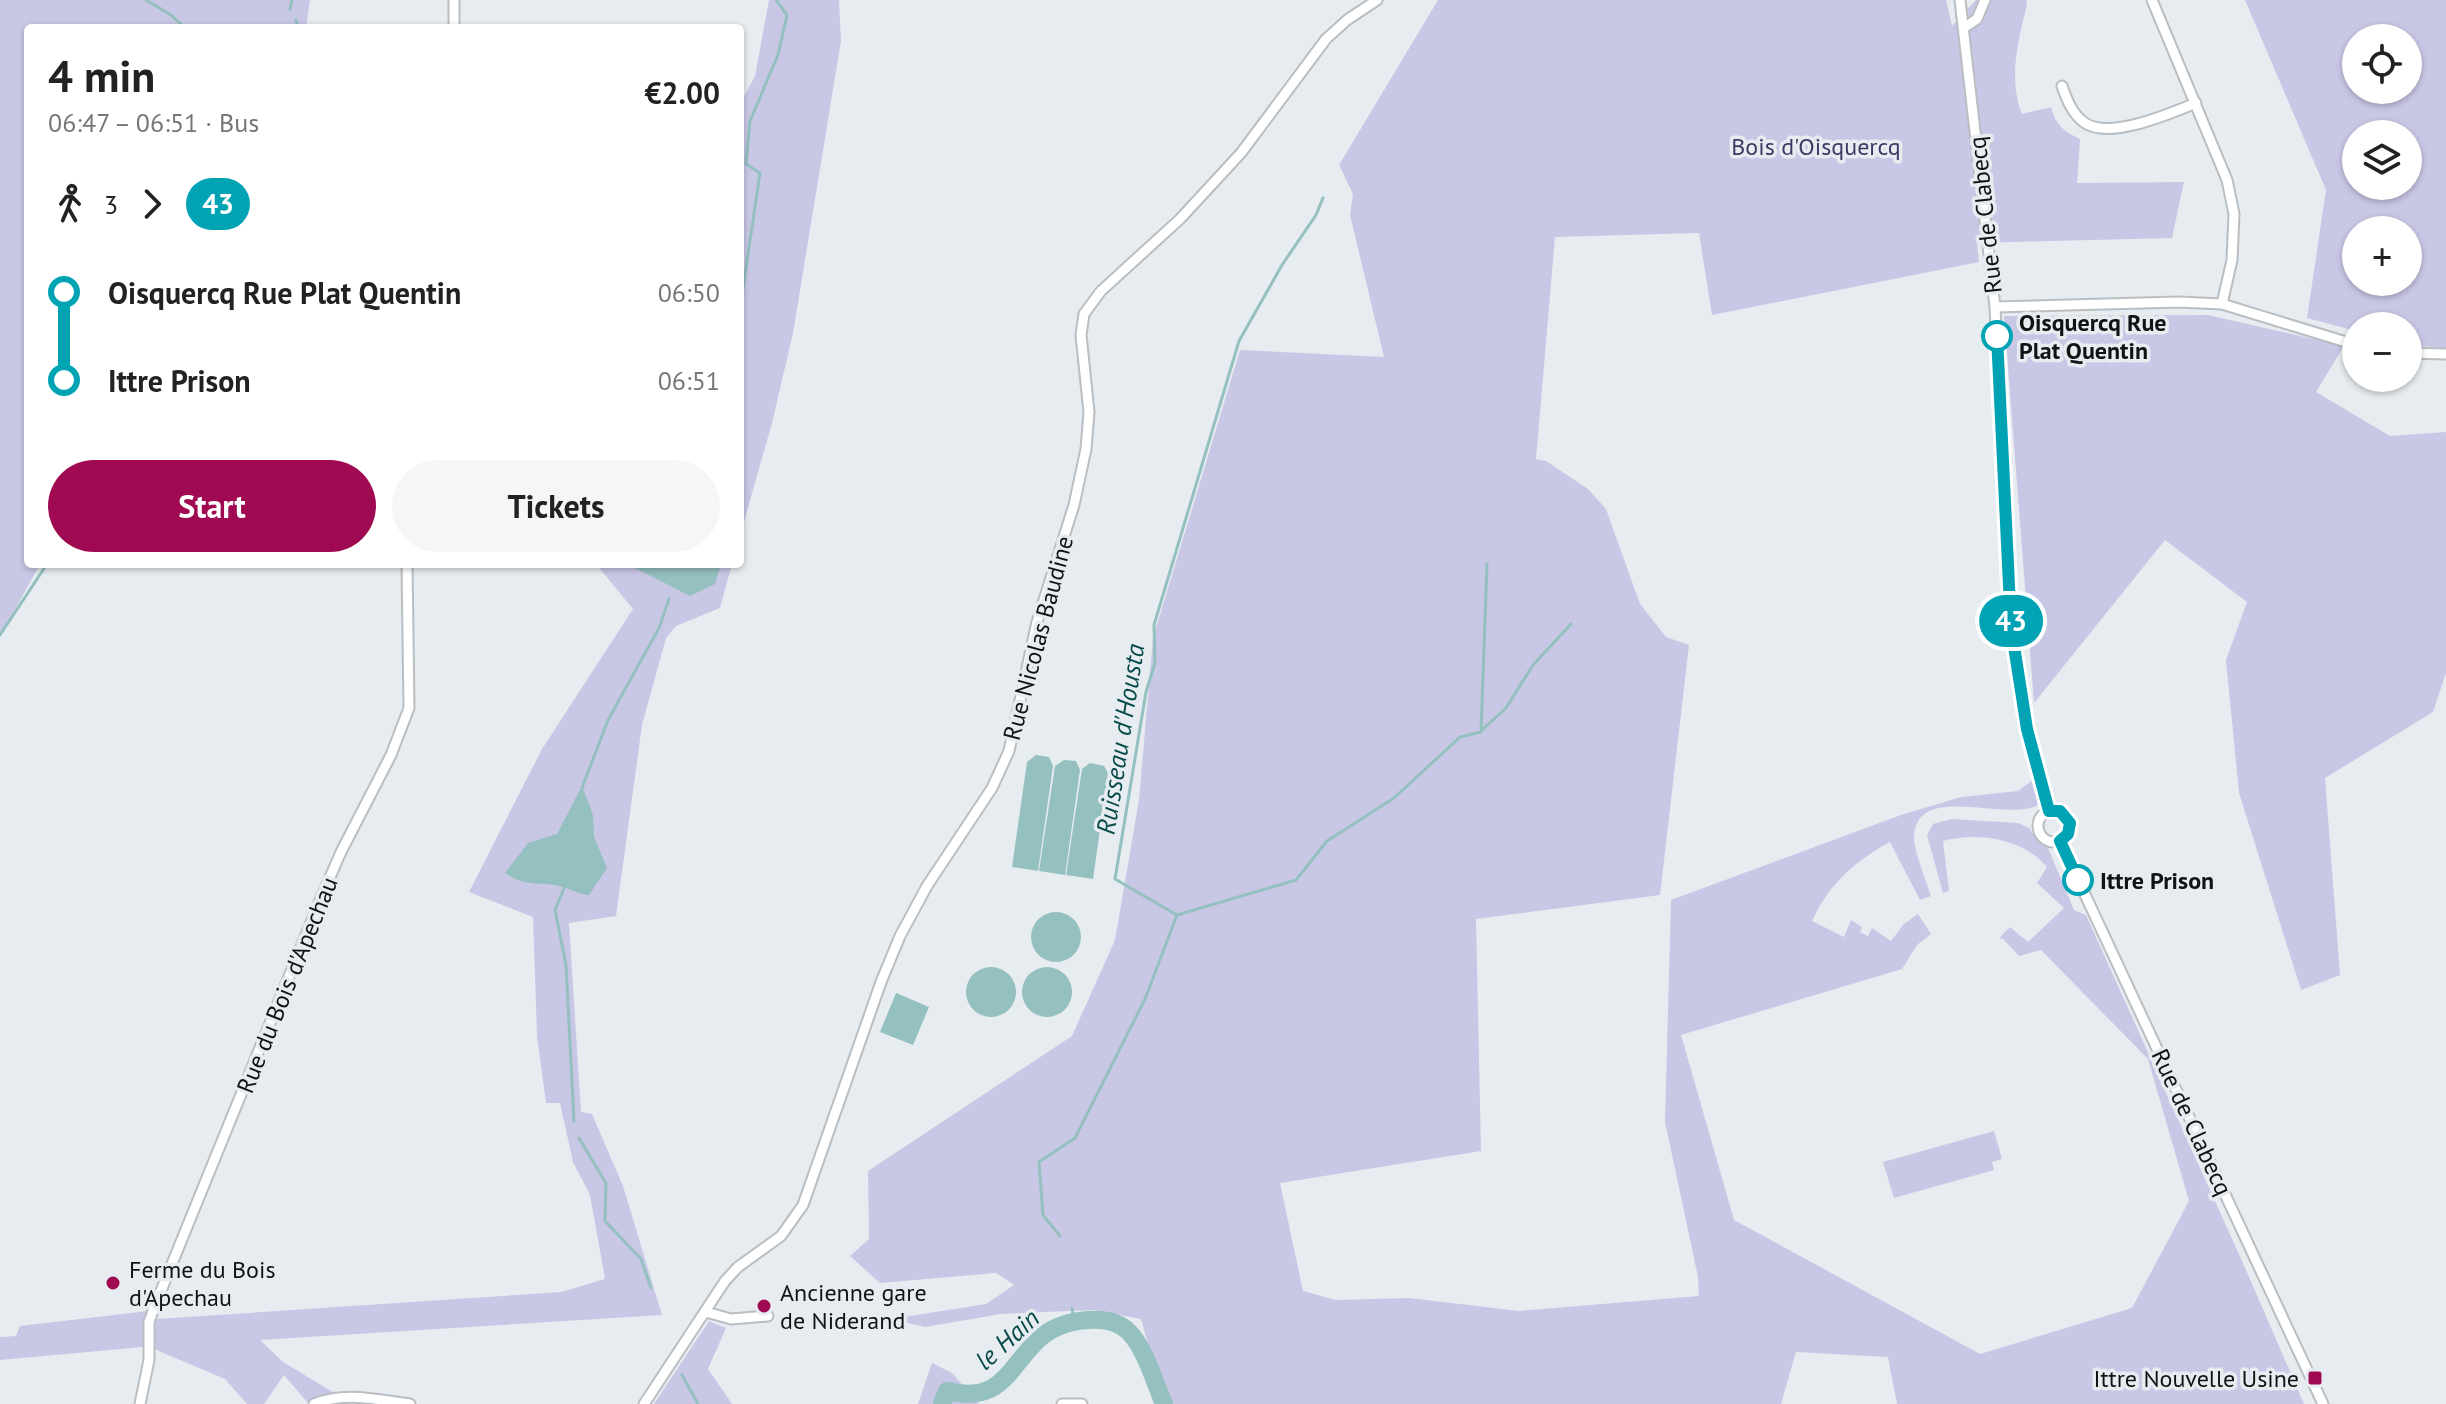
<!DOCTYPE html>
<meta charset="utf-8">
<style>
:root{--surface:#fff;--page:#f6f6f6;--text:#222;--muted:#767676;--accent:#9f0a52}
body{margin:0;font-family:"PT Sans",sans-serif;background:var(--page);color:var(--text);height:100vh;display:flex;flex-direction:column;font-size:30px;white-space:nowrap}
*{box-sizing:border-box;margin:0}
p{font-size:26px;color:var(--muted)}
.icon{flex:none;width:44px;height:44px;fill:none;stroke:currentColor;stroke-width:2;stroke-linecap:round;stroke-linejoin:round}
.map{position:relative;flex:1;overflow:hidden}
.drawer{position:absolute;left:24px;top:24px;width:720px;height:544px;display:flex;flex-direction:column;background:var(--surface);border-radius:8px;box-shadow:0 2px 6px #0004}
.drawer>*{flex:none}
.badge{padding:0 16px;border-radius:26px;font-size:28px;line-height:52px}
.buttons{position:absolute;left:2342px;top:24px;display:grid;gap:16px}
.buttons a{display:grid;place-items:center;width:80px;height:80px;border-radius:50%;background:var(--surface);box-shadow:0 2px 6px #0004;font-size:40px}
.map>.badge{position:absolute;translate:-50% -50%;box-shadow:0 0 0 4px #fff}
.legs{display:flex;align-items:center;gap:12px;height:88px;padding:0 24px;font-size:26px}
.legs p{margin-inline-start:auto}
.overview{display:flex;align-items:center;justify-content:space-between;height:136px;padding:0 24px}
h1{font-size:44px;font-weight:700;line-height:60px}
.action{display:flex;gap:16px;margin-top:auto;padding:16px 24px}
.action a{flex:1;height:92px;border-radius:48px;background:var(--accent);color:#fff;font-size:32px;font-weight:700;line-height:92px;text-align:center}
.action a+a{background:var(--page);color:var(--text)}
ul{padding:0 24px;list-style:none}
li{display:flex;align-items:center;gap:28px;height:88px;font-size:30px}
li i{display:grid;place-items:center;width:12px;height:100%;margin:0 10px;background:currentColor}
li i::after{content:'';width:20px;height:20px;margin:-10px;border:6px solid;border-radius:50%;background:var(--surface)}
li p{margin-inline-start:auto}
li:first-child i{background:linear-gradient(#0000 50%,currentColor 0)}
li:last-child i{background:linear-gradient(currentColor 50%,#0000 0)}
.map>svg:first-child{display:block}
.green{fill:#c9c7e6;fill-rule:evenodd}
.water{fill:#94c0bf}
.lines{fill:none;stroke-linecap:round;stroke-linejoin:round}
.stream{stroke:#94c0bf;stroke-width:3}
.river{stroke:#94c0bf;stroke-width:18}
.minor-casing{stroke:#b9bec2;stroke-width:13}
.minor{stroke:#fff;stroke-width:9}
.line-1-casing{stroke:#fff;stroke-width:18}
.line-1{stroke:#00a3b4;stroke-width:12}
.stop-1-dot{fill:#fff;stroke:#00a3b4;stroke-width:4}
.poi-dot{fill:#9f0a52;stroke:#e7ecf0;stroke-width:3}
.labels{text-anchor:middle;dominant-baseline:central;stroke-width:7;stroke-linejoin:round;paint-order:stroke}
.park-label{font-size:24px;fill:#3e3865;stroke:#e7ecf0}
.street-label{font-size:24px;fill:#111214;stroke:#e7ecf0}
.stop-label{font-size:24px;font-weight:bold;fill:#111214;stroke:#e7ecf0;text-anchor:start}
.poi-label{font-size:24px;fill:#111214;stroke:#e7ecf0;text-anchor:start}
.water-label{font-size:26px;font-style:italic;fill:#074a4a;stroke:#e7ecf0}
</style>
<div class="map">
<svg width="2446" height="1404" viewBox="0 0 2446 1404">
<rect width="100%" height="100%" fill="#e7ecf0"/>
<g class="green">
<path d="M0,0H310L306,28H28V564H40L0,637Z"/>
<path d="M769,0H839L841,41L793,333L772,423L740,536V104L755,76Z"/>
<path d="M1438,0H1946L1952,26L1976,0H2026L2027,5C2018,40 2008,79 2022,114L2051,107C2056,125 2063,131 2080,139L2077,183L2184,182L2172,238L1977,243L1979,262L1712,315L1699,233L1555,237L1536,459L1546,461L1588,489L1606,509L1640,604L1666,637L1689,645L1660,895L1476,919L1481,1151L1280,1183L1303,1291L1336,1300L1409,1298L1519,1311L1699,1296L1698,1277L1665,1122L1671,900L1901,815L1961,797L2018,791L2033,780L2038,805C2005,823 1917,781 1914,837C1913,848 1927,883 1931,896L1920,900L1890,842C1855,861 1829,884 1812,921L1844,937L1851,920L1862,927L1860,932L1868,936L1872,928L1891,941L1904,924L1918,914L1931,934L1917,945L1902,969L1681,1035L1734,1220L1980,1354L2132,1308L2189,1201L2148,1059L2041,950L2019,956L2003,939L1999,938L2010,927L2028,942L2064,908L2037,883L2047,867C2024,839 1978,831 1943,841L1949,891L1943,893L1927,835L1933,824L1952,819L2018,823L2029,828L2039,843L2048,848L2074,910L2086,915L2246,1270L2304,1404H1897L1888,1357L1796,1352L1781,1404H1159L1155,1398L1159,1384L1141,1319L1094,1310L1001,1314L925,1327L891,1319L986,1304L1014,1285L996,1273L880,1283L850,1256L869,1239L868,1171L1072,1036L1115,940L1139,800L1153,638L1240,350L1384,357L1350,215L1353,194L1339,165Z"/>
<path d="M2245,0H2446V348L2408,345V326H2356V331L2307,318L2326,190ZM2356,38H2408V90H2356ZM2356,134H2408V186H2356ZM2356,230H2408V282H2356Z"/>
<path d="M2208,315L2344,346L2316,392L2390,436L2446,432V673L2433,712L2325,778L2340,975L2301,990L2239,793L2226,660L2247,602L2165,540L2034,703L2004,316Z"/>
<path d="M596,564H732L720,608L676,626L666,638L642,725L616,916L569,923L581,1112L592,1114L623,1186L662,1315L260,1340L283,1362L336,1394L308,1403L284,1375L264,1404H247L225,1379L154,1349L153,1346L0,1360V1337L16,1336L20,1326L148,1311L157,1319L561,1292L605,1279L590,1195L573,1162L560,1103H546L537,1037L533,917L469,892L542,749L633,609Z"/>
<path d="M1994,1131L2002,1159L1992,1162L1994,1170L1894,1198L1883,1162Z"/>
<path d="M709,1321L726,1328L708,1369L732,1404H654Z"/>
<path d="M932,1363L952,1373L979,1404H918Z"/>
</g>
<g class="water">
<path d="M627,564H721L715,584L690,596Z"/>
<path d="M1036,755L1049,757L1053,766L1038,871L1012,867L1027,762Z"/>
<path d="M1064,760L1076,761L1080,770L1065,875L1039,871L1055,766Z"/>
<path d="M1090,763L1104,766L1108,773L1093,879L1066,875L1082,769Z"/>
<path d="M582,786L593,815L594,837L607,868L589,895C578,894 573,890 563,887C541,881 525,888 505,873L528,843L557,834Z"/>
<circle cx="1056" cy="937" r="25"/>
<circle cx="991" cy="992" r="25"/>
<circle cx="1047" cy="992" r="25"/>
<path d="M896,993L929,1007L913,1045L880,1032Z"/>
</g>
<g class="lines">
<g class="stream">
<path d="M146,0L171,15L185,28"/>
<path d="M290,9L292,0"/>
<path d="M296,20L298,28"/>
<path d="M740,309L760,173L746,164L750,121L778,55L787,15L776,0"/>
<path d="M0,635L47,564"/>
<path d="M1481,731L1506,708L1533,665L1571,624"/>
<path d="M582,788L608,720L659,628L669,599"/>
<path d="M565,886L555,910L566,965L574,1121"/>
<path d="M1177,915L1296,880L1327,841L1394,798L1460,737L1481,732L1487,564"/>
<path d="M579,1138L606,1183L605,1221L641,1259L651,1288"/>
<path d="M1060,1236L1043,1215L1039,1162L1075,1138L1145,999L1177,915L1115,879L1146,692L1155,663L1154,625L1239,341L1282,265L1316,215L1323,198"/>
<path d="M1072,1308L1074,1321"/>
<path d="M682,1375L698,1404"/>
</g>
<path class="river" d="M942,1404L947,1391C1002,1404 1007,1369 1039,1339C1053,1326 1071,1321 1089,1320C1104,1319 1118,1321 1129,1332C1146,1350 1154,1381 1164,1404"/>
<defs>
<g id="minor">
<path d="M454,0V28"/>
<path d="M1960,0L1995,307L2011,627L2020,693L2049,811"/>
<path d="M2152,0L2227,180L2234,214L2232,260L2222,304"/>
<path d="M1965,27L1977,19L1985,0"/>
<path d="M2062,86C2067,100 2072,114 2085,123C2110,140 2171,113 2196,103"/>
<path d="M1995,307L2179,302L2222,304L2356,345"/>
<path d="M2408,353L2446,354"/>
<circle cx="2054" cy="826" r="16"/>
<path d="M2060,841L2323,1404"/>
<path d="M706,1312L731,1319L768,1316"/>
<path d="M140,1404L149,1360V1322L154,1308L323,893L341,852L391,755L409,708L407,564"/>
<path d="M314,1404C345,1391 378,1400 410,1404"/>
<path d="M644,1404L725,1281L738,1267L781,1236L803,1205L881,982L900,936L927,886L992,788L1009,751L1037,622L1074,505L1086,449L1089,412L1081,335L1084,314L1101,291L1180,219L1241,153L1326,39L1347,20L1377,0"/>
<path d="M1062,1404H1082"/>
</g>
</defs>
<use href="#minor" class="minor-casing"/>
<use href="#minor" class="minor"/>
</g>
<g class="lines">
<defs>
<path id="line-1" d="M1997,336L2011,627L2027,729L2049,811H2060L2070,823L2068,834L2060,841L2078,880"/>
</defs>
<use href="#line-1" class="line-1-casing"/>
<use href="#line-1" class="line-1"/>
</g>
<g class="stop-1-dot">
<circle cx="1997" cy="336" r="14"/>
<circle cx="2078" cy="880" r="14"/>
</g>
<g class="poi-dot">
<circle cx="113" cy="1283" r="8"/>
<circle cx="764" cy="1306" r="8"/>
<rect x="2307" y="1370" width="16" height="16" rx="4"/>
</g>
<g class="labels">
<g class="park-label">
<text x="1816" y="146">Bois d'Oisquercq</text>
</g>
<g class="street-label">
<text transform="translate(1985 215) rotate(-96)">Rue de Clabecq</text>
<text transform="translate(1038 638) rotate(-75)">Rue Nicolas Baudine</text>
<text transform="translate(287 985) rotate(-68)">Rue du Bois d'Apechau</text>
<text transform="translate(2192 1122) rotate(65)">Rue de Clabecq</text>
</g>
<g class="stop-label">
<text x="2019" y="322">Oisquercq Rue<tspan x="2019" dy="28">Plat Quentin</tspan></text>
<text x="2100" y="880">Ittre Prison</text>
</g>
<g class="poi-label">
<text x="129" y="1269">Ferme du Bois<tspan x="129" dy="28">d'Apechau</tspan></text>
<text x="780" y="1292">Ancienne gare<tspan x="780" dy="28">de Niderand</tspan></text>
<text x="2299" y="1378" text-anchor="end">Ittre Nouvelle Usine</text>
</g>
<g class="water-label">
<text transform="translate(1120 739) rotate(-81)">Ruisseau d'Housta</text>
<text transform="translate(1007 1339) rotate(-42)">le Hain</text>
</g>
</g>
</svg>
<div class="buttons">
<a><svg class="icon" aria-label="locate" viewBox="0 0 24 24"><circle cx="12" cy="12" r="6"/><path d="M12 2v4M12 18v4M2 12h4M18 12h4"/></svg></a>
<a><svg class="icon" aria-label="layers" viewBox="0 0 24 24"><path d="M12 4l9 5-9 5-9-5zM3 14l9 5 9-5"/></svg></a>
<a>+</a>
<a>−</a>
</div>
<b class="badge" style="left:2011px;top:621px;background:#00a3b4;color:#fff">43</b>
<section class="drawer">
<div class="overview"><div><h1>4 min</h1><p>06:47 – 06:51 · Bus</p></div><b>€2.00</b></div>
<div class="legs"><svg class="icon" aria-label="walk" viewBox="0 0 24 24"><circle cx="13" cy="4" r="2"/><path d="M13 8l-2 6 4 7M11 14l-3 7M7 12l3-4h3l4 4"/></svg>3<svg class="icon" aria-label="forward" viewBox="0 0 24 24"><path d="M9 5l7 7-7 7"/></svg><b class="badge" style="background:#00a3b4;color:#fff">43</b></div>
<ul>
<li><i style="color:#00a3b4"></i><b>Oisquercq Rue Plat Quentin</b><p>06:50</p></li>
<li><i style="color:#00a3b4"></i><b>Ittre Prison</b><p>06:51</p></li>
</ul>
<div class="action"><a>Start</a><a>Tickets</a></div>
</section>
</div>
